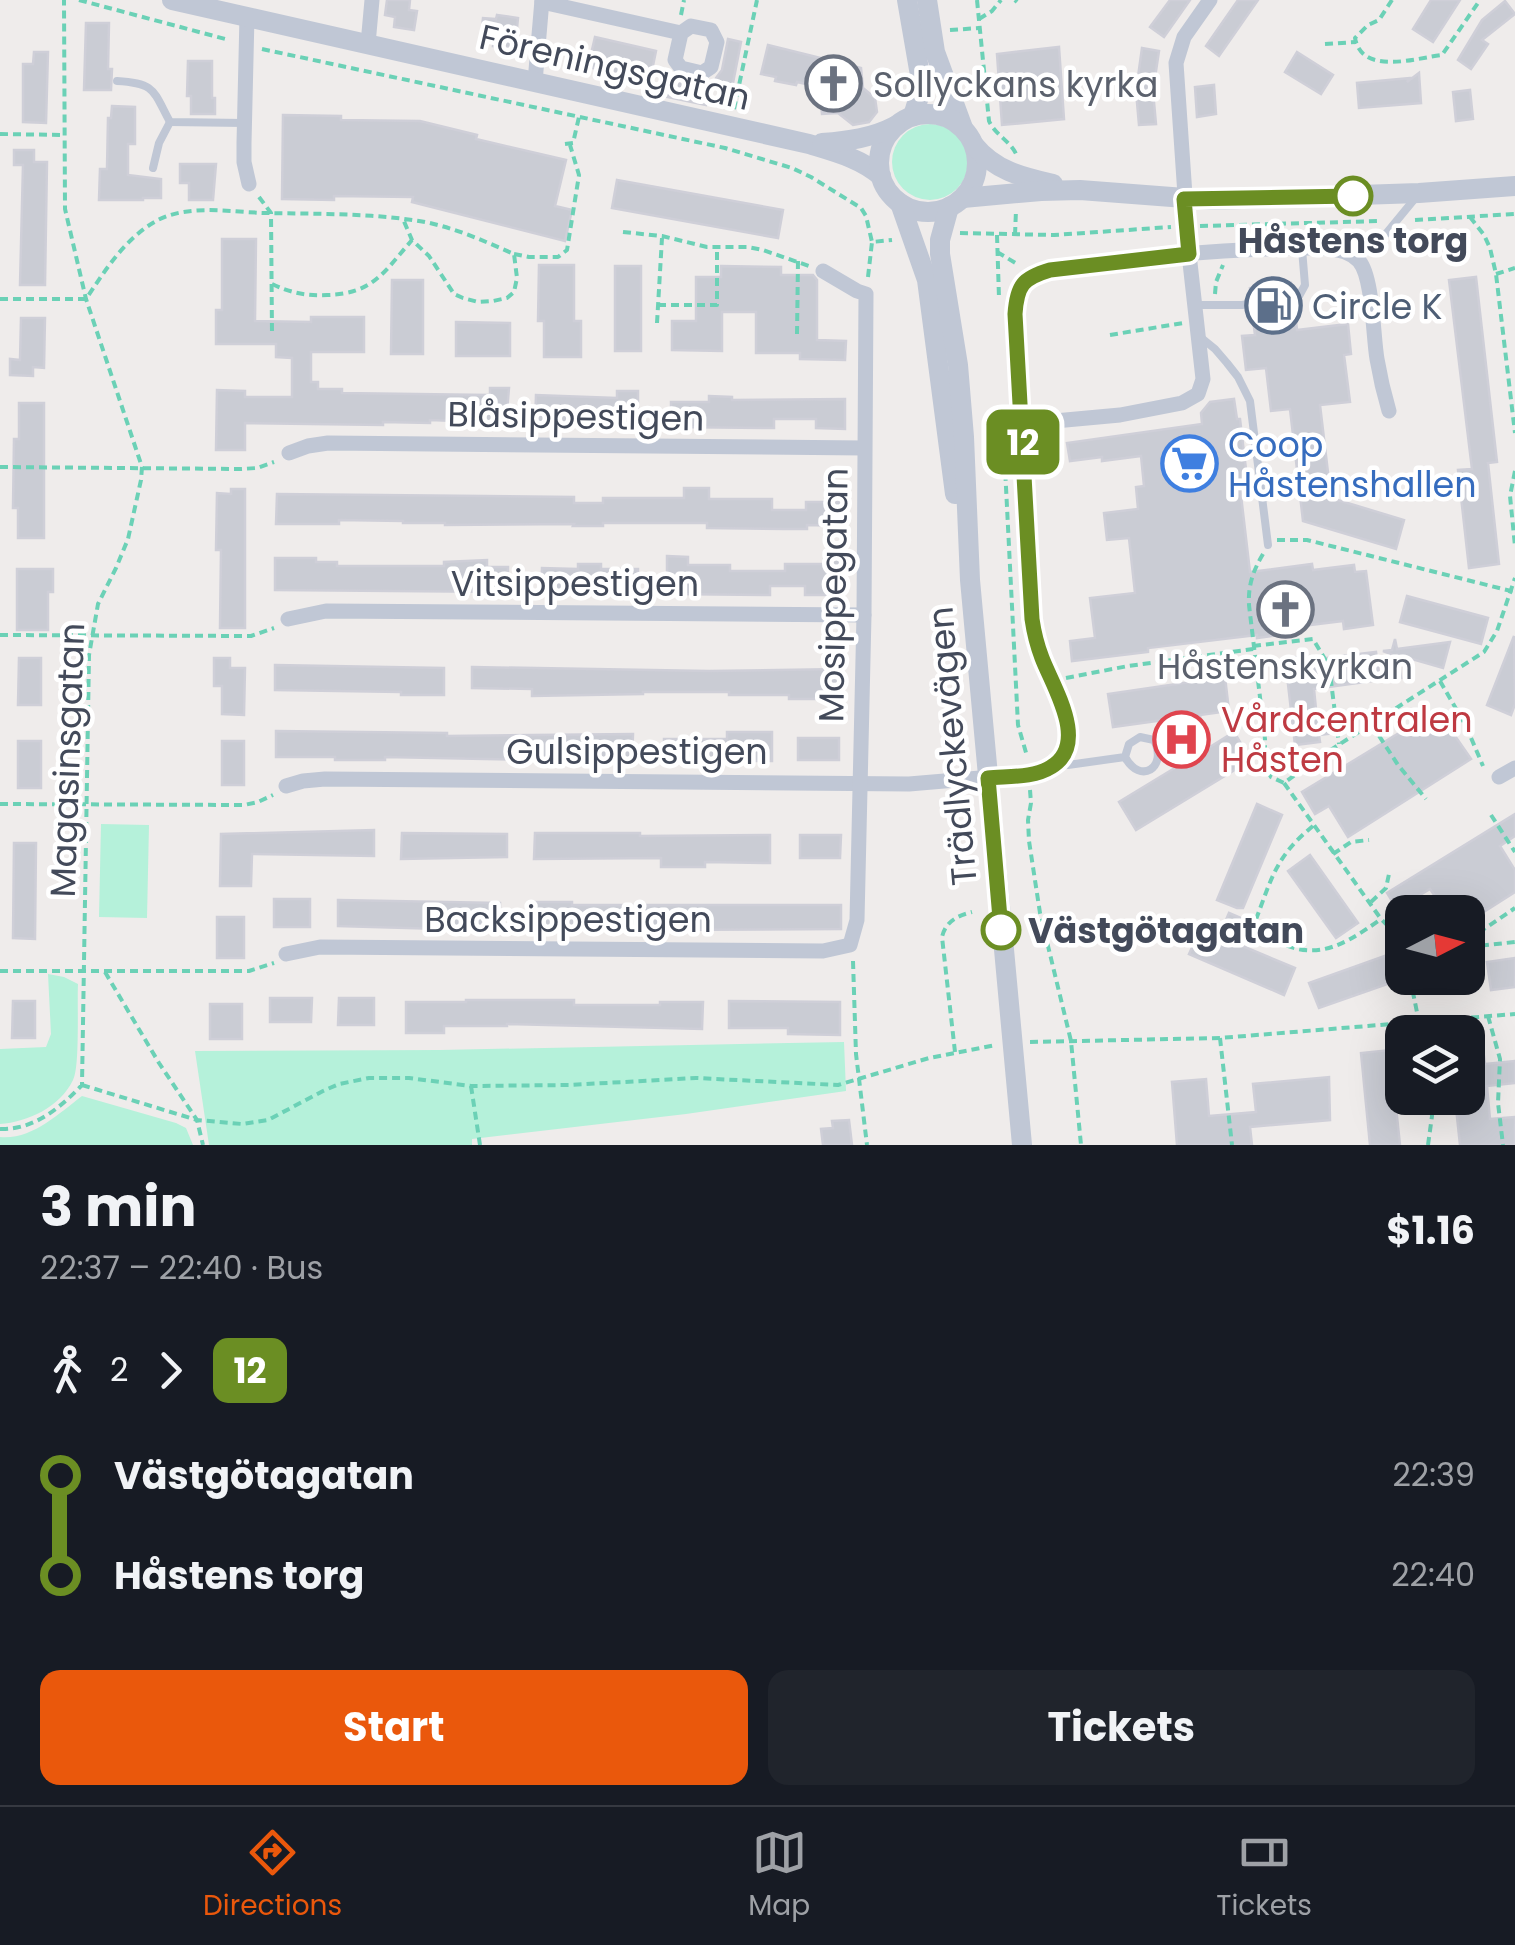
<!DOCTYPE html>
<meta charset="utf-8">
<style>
:root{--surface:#171b24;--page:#20242c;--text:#f1f3f6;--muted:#9ea1a6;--line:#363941;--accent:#ea580c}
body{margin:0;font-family:Poppins,sans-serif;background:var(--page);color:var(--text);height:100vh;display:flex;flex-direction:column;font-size:38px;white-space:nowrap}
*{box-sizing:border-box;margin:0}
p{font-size:32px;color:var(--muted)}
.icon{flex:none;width:55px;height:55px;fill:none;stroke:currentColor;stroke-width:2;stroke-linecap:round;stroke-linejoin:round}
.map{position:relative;height:1145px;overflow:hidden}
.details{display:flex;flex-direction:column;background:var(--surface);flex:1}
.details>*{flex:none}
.badge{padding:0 20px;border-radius:15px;font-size:35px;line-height:65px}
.needle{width:65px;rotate:84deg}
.controls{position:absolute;left:1385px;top:895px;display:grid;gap:20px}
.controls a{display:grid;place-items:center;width:100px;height:100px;border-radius:20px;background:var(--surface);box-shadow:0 10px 40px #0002;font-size:50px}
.map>.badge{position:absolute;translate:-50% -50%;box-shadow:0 0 0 5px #fff}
.legs{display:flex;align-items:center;gap:15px;height:110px;padding:0 40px;font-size:32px}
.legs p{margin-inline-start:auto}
.head{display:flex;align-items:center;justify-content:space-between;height:170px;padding:0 40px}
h1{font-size:55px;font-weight:700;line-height:75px}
.action{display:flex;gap:20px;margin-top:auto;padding:20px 40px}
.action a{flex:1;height:115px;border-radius:20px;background:var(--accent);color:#fff;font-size:40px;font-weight:700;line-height:115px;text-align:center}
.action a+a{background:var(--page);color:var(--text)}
ul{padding:0 40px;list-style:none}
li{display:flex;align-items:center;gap:35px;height:100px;font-size:38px}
li i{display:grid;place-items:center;width:15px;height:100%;margin:0 12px;background:currentColor}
li i::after{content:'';width:25px;height:25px;margin:-12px;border:8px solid;border-radius:50%;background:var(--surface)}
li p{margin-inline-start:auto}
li:first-child i{background:linear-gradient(#0000 50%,currentColor 0)}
li:last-child i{background:linear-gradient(currentColor 50%,#0000 0)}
.tab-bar{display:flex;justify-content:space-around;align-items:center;height:140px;border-top:2px solid var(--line);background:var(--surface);font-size:28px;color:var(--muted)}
.tab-bar a{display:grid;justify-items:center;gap:5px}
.tab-bar .current{color:var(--accent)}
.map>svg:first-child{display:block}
.green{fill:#b5f1da}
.building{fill:#caccd4;stroke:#cfcfd8;stroke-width:2.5}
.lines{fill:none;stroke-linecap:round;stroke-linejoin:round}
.path{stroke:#6bd1b6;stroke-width:4;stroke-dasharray:8 5;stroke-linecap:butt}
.service{stroke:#c0c7d5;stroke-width:8}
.minor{stroke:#c0c7d5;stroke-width:15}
.tertiary{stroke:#c0c7d5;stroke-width:20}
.line-1-casing{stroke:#fff;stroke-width:22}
.line-1{stroke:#6b8e23;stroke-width:15}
.stop-1-dot{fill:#fff;stroke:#6b8e23;stroke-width:5}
.labels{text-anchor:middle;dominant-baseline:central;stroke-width:9;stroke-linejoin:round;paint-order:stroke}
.street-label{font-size:35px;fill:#434a5a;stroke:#fff}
.worship-label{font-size:35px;fill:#5b616d;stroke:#fff;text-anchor:start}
.stop-label{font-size:35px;font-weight:bold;fill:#434a5a;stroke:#fff}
.service-label{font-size:35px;fill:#4e5e75;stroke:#fff;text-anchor:start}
.shop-label{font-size:35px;fill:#366cbe;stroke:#fff;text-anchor:start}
.health-label{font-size:35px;fill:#be3a42;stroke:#fff;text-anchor:start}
</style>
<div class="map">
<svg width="1515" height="1145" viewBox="0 0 1515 1145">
<rect width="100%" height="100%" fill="#efeceb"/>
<g class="green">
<circle cx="930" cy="162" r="38"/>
<path d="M101,824L149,825L147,918L99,917Z"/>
<path d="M48,974L64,977L78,984C77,1002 80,1068 73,1080C60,1107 28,1122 0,1124V1049L46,1047L51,1034Z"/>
<path d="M844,1042L846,1091L686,1114L472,1139V1145H209L195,1051L440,1050Z"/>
<path d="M82,1096L176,1123L186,1128L193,1145H0V1137C32,1140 58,1114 82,1096Z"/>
</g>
<g class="building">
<path d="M387,0H410L409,10L417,11L414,30L394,27L395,17L385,15Z"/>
<path d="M1170,0H1190L1164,37L1150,27Z"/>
<path d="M1238,0H1258L1219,56L1206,46Z"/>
<path d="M1431,0H1460L1433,42L1413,29Z"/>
<path d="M1505,1L1515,14L1482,40L1488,44L1471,69L1458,60L1482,20Z"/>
<path d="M497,15L518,18L515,48L493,46L494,39L481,37L483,18L496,19Z"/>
<path d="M86,23H109L108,69H112L111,90H84Z"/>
<path d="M595,37L656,51L650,80L588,67Z"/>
<path d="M728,39L741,42L732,88L714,84L716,78L722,70Z"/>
<path d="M768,45L861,68L863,88L875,98L877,112L869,122L853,125L838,113L822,114L819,87L797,82L796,85L775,81L776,77L761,74Z"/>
<path d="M1059,47L1064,119L1002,125L997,54Z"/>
<path d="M1142,48L1159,51L1153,91L1156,124L1139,125L1136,91Z"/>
<path d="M34,52H48L46,123L23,122V64H33Z"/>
<path d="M1297,52L1333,75L1321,94L1285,72Z"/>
<path d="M188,61H212V98H215V114H191V96H187Z"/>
<path d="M1419,73L1421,103L1359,108L1357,83L1410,78L1407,82Z"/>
<path d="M667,78L710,88L706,105L663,96Z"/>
<path d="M1214,85L1216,114L1197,117L1195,87Z"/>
<path d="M1470,90L1473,119L1456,121L1453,92Z"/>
<path d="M112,106L135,107V144H128V175L161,179V198H143V200H99L100,169H107L108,118H111Z"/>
<path d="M283,115L341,116V120L420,121L477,135L476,139L566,160L555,206L572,210L565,241L412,202L413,197L334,196V200L282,199Z"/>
<path d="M14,150H34V162H47L45,285H20L23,165H14Z"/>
<path d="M180,164H216L213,200H189V183H180Z"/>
<path d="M617,180L783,210L778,238L612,208Z"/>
<path d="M222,239H256L255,321L311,322V317H364V352H311V382H318V389H342V393L490,395V388H509L506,423L430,420V423L383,422V425L245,423V450H216L217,390L245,391V397H292V358L276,357V344H216V310H222Z"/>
<path d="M539,265H574V321H581V357H544V321H538Z"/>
<rect x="615" y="266" width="26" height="85"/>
<path d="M721,266L781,267V275H813L817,280V340L846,341L845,360L800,359V353H756V312H722V351L672,350V321H696V277H721Z"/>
<path d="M1476,277L1497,462L1488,463L1499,564L1469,568L1458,470L1472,469L1449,280Z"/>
<path d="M392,280H423V354H391Z"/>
<path d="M1291,283L1292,289L1251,296L1250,288Z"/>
<path d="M1294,304L1297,330L1348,324L1351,354L1344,355L1350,402L1320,405L1331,498L1404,520L1396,549L1303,521L1290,409L1271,411L1266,368L1246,370L1242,336L1255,335L1252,311Z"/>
<path d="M21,318H45L44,368L33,367V376L10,375V359L20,360Z"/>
<path d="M456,322L510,323V356H456Z"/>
<path d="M617,391H638V427L535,426L536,395L617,398Z"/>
<path d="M709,396L732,397V400L845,399V429L816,428V419H774V428L671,427V402H709Z"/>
<path d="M1234,399L1237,419H1240L1248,486L1240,487L1250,572L1312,564L1313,570L1354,565L1355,572L1366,571L1373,625L1344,629L1343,621L1278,629L1279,635L1257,638V635L1148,648V652L1072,661L1070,641L1095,638L1090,598L1135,593L1129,538L1107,540L1104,513L1138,509L1136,487L1144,486L1141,456L1102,461V457L1070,461L1067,443L1202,424L1201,413L1210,402Z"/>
<path d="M19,403H44V538H18V508H13L14,439H19Z"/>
<path d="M684,488H709V499H772V510H806V502H844V526L807,525V529H785L707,528V523H603V526H573L574,524L445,525V523H403V521L339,520V524H276L277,494L574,497V503H603V498H684Z"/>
<path d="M231,489H245V628H220L221,550H216L217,493L231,494Z"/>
<path d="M667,556L688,557V565H730V571H785V564H824V559H843V595H805V586H770V595L667,594Z"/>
<path d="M275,558H316V562H337V566H444V562L487,560V567H508V592L275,590Z"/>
<path d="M578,564H601V569H638V594L541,592L542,568L578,569Z"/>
<path d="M17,569H53V592H48V630H17Z"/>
<path d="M1407,596L1488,618L1481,644L1400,622Z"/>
<path d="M1514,636L1515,704L1511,715L1487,705Z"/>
<path d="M1395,639L1397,649L1450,642L1443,668L1398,655L1401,678L1384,680L1391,654L1383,651L1392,650Z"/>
<path d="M1376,652L1380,680L1314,689L1317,719L1350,715L1352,731L1319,735L1320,742L1295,745L1285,658L1310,656V660Z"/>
<path d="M19,658H41V705H18Z"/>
<path d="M214,658H230V668H245L244,715L222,714V686H214Z"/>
<path d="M275,665L444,668V695H401V692L275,690Z"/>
<path d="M472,667L709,671L841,669V699H789V695H729V692H643V694L532,696V689L472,688Z"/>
<path d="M1225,677L1229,711L1200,715L1205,750L1234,732L1251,760L1136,830L1119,802L1178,766L1170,757L1164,720L1113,727L1108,694Z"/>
<path d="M1437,710L1471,759L1348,837L1329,806L1315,814L1302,792Z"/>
<path d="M276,731L447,733V736L633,734L632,762L385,757V760H335V757H276Z"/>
<path d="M727,732H772V761H664V739H727Z"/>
<rect x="798" y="738" width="41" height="22"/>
<rect x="18" y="741" width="23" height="47"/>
<rect x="222" y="741" width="22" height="44"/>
<path d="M1257,804L1282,815L1243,908H1237L1217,900Z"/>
<path d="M1515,814V836L1500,846L1515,870V892L1468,922V912H1446L1430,889L1397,909L1387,893Z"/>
<path d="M374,830V856L252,854L251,886H220L221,834Z"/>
<path d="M402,833L507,834V857L401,859Z"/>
<path d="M535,833H640V836L770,835V863L705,862V867H661V858L534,859Z"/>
<path d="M800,835H841L840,858H800Z"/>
<path d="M14,843H36L35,939L13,938Z"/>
<path d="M1310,855L1358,923L1336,938L1288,871Z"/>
<rect x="274" y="899" width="36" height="28"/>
<path d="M338,900L500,903V926H440V929L338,926Z"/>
<path d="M533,902H572V905H841V929L660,930V927L571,926V928H532Z"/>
<path d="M1229,913L1250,922L1240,945L1295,968L1284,995L1189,954L1201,928L1219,936Z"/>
<rect x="217" y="917" width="27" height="41"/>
<path d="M1387,955L1396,981L1319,1008L1309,983Z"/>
<path d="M1515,958V987L1491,990L1487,962Z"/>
<path d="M270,998H312L311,1022H270Z"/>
<path d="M339,998H374V1025H338Z"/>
<path d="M466,1000H574V1005H660V1002H703L702,1029L507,1024V1026H444V1033H406V1002H466Z"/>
<path d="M13,1001H35V1038H12Z"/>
<path d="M729,1001L840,1002V1035L788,1034V1028H729Z"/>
<rect x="210" y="1004" width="32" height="35"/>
<path d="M1483,1049L1485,1064L1515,1061V1083L1487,1086L1490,1119L1515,1117V1145H1460L1455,1098H1468V1050Z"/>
<path d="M1390,1050L1400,1145H1370L1361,1053Z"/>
<path d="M1329,1077L1330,1120L1250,1127L1252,1145H1177L1172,1082L1206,1079L1209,1116L1256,1112L1253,1084Z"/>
<path d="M849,1120L852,1145H823L821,1129L833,1128L832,1121Z"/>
</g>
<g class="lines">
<g class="path">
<path d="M79,0L229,40"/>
<path d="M977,0L989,121C996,136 1011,141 1017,156"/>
<path d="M1015,0L1017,2"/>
<path d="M1392,0L1379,20L1368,25L1355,38C1362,76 1416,58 1442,55L1480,0"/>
<path d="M681,15L684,0"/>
<path d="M979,19L992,11L1001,0"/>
<path d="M950,30L980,28"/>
<path d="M1325,44L1356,42"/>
<path d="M262,49L725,148L792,168L811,177L861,208L866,216L872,242"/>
<path d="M734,109L757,0"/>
<path d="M0,134L64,135"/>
<path d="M565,144L573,143L579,117"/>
<path d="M259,197L271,213L272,334"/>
<path d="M1470,217L1484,235L1490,248L1496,274L1515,433"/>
<path d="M1415,220L1515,214"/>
<path d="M1200,226L1380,221"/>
<path d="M623,232L662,236L707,247H747L763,250L809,266"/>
<path d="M960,233L1054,235L1171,227"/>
<path d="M997,235L999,298"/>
<path d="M1015,235L1016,210"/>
<path d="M997,252L1019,265"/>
<path d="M514,254L529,257H558L567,250L579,175L570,145"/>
<path d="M1496,274L1515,268"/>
<path d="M868,277L872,242L892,240"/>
<path d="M272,284C291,293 306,296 327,295C373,294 384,272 412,240"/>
<path d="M1215,294L1216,282L1223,265"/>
<path d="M0,299H86C106,269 126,237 158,220C189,204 231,212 265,213C316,214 368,213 419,221C451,226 484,241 514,254L517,278L514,292L507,298L493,301L478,302L463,298L454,294L429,256L412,240L403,219"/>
<path d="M658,305H717V248"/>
<path d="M657,323L662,238"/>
<path d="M797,334L798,261"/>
<path d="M1110,335L1183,323"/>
<path d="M1002,408L1018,725L1027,756"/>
<path d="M0,467L241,469L257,468L274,462"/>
<path d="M1515,471L1510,496L1515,546"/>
<path d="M1277,540H1307L1515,592"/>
<path d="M1263,554C1253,571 1248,585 1249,605L1265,739V766L1271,777L1284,783L1318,758L1484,652L1497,631L1515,578"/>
<path d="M0,635L251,636L274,628"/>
<path d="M1253,646L1313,639L1329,666L1339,744"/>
<path d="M1066,678L1128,666L1253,649"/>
<path d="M1440,681L1466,726L1483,766"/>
<path d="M1372,725L1398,765L1426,799"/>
<path d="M1284,783L1381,919L1393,931L1402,955"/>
<path d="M1030,790L1031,803L1028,820L1029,841L1040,913L1071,1041L1081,1145"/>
<path d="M0,804L244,805L258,802L273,795"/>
<path d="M1491,815L1515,852"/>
<path d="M1313,826C1275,857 1272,878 1255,922L1257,930C1308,964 1335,952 1381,919"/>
<path d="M1333,854L1351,842L1369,840"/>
<path d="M1371,902L1386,888L1389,874"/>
<path d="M1468,940L1515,908"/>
<path d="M1468,947L1515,942"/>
<path d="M853,961L856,1054L867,1145"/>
<path d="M0,971H249L274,963"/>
<path d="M105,972L159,1063L197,1120L203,1145"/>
<path d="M1410,978L1419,1022"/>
<path d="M1488,1016L1500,1059L1498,1103L1503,1145"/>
<path d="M1220,1038L1232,1145"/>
<path d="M1030,1042L1220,1038L1515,1014"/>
<path d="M955,1052L942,937C946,921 957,916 972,912"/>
<path d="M82,1085L197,1120L242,1124L268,1120L323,1091L339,1084L369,1078H409L471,1086L569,1085L696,1078L838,1085L929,1058L996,1045"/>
<path d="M471,1086L480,1145"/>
<path d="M0,1129C34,1130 60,1108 82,1085L89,655L98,604L116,568L128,539L141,480L142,467L86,299L65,209L64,0"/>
<path d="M1428,1145L1432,1116L1430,1098"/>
</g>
<g class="service">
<path d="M117,81C156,83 153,91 170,122L244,123"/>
<path d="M153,168L159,143L170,122"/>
<path d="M1358,258L1380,241L1417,196"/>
<path d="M1195,305H1242L1299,296L1305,285L1302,249"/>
<path d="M1199,336L1215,349L1227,363L1238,377L1250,401L1268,545"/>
<path d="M1060,759L1068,765L1125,757C1140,785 1168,768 1154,740L1140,737L1129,744L1125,757"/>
</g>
<g class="minor">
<path d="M542,2L681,33L691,26L711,30L717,42L711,67L702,73L681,68L675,60L681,33"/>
<path d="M247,16L244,143V162L249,184"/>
<path d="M368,44L372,0"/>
<path d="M535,82L542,0"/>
<path d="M1022,424L1120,415L1182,403L1198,394L1203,379L1189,254L1176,63L1184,37L1210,0"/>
<path d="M289,453L308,446L328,443L864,448"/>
<path d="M288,619L326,611L864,615"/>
<path d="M1499,777L1515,768"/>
<path d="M286,786L303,781L325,779L909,784L1028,774L1054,766C1083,728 1057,697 1042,659C1037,646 1035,633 1032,619L1015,314C1016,302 1016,288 1027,279C1052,259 1292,244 1332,249C1342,251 1352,253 1359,261C1373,277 1373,336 1377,359C1380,377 1384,394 1389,411"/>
<path d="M286,954L320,947L823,951L850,945L857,920L864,615L866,294L857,291L823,271"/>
</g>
<g class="tertiary">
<path d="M172,0L809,144C835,152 860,158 881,176"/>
<path d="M907,0L921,81V90L913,116"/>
<path d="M927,0L935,52L963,128"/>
<circle cx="928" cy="163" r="49"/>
<path d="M822,143C848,141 872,138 895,126"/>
<path d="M974,145C995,171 1023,177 1053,184"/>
<path d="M963,198L1041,191L1080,190L1211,200L1419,193L1515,186"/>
<path d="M900,203L927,280L955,494"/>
<path d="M949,207L940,240V254L958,365L964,437L970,580L1022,1145"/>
</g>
</g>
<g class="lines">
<defs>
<path id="line-1" d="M1001,930L988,778C1007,776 1034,778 1051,767C1090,744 1053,687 1042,658C1037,645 1034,633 1032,619L1015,314C1017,285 1023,278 1050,270L1189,254L1184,199L1353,196"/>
</defs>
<use href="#line-1" class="line-1-casing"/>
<use href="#line-1" class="line-1"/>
</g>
<defs>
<symbol id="church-ring" viewBox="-11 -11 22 22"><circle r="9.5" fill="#fff" stroke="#6b7280" stroke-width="1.5"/><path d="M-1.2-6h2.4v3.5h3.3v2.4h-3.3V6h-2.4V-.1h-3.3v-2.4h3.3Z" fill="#6b7280"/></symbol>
<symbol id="fuel-ring" viewBox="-11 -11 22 22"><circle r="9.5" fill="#fff" stroke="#5c6f8a" stroke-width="1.5"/><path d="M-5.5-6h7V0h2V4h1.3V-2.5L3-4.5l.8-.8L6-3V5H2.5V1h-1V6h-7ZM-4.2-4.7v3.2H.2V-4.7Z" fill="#5c6f8a"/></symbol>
<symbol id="supermarket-ring" viewBox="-11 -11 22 22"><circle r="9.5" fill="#fff" stroke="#3f7fe0" stroke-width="1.5"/><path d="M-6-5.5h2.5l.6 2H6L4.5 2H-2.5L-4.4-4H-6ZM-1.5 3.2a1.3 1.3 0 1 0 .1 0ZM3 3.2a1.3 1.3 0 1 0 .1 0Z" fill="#3f7fe0"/></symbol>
<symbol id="hospital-ring" viewBox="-11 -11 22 22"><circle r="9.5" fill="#fff" stroke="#e0444e" stroke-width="1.5"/><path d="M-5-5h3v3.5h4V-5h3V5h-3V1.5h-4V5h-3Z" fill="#e0444e"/></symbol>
</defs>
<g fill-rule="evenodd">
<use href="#church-ring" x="802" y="52" width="63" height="63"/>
<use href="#fuel-ring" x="1242" y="274" width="63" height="63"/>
<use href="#supermarket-ring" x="1158" y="432" width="63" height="63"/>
<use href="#church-ring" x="1254" y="578" width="63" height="63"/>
<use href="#hospital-ring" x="1150" y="708" width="63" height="63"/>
</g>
<g class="stop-1-dot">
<circle cx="1353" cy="196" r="18"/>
<circle cx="1001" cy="930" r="18"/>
</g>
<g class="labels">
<g class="street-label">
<text transform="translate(615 67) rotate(13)">Föreningsgatan</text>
<text transform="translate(576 416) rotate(1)">Blåsippestigen</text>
<text x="575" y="583">Vitsippestigen</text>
<text transform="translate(833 595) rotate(-89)">Mosippegatan</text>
<text transform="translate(952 746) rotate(-95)">Trädlyckevägen</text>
<text x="637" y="751">Gulsippestigen</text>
<text transform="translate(67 760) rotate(-88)">Magasinsgatan</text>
<text x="568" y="919">Backsippestigen</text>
</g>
<g class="worship-label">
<text x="873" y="84">Sollyckans kyrka</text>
<text x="1285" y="666" text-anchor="middle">Håstenskyrkan</text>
</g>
<g class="stop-label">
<text x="1353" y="240">Håstens torg</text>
<text x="1028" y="930" text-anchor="start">Västgötagatan</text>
</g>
<g class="service-label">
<text x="1312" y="306">Circle K</text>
</g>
<g class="shop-label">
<text x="1228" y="444">Coop<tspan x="1228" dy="40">Håstenshallen</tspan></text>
</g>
<g class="health-label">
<text x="1221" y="719">Vårdcentralen<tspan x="1221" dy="40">Håsten</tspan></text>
</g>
</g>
</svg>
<div class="controls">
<a><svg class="needle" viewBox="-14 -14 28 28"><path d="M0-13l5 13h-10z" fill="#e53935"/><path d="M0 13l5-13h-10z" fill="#9ea1a6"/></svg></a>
<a><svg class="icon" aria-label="layers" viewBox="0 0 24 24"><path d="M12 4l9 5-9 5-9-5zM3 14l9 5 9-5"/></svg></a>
</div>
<b class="badge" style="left:1023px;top:442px;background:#6b8e23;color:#fff">12</b>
</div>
<section class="details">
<div class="head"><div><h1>3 min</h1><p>22:37 – 22:40 · Bus</p></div><b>$1.16</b></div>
<div class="legs"><svg class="icon" aria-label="walk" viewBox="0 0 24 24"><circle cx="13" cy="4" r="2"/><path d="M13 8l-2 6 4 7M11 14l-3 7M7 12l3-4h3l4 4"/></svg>2<svg class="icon" aria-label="forward" viewBox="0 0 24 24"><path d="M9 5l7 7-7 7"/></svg><b class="badge" style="background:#6b8e23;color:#fff">12</b></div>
<ul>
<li><i style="color:#6b8e23"></i><b>Västgötagatan</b><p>22:39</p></li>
<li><i style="color:#6b8e23"></i><b>Håstens torg</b><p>22:40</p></li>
</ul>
<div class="action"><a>Start</a><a>Tickets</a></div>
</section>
<nav class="tab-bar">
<a class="current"><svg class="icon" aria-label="directions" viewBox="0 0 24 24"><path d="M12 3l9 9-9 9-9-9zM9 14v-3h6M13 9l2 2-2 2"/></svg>Directions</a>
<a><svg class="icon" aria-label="map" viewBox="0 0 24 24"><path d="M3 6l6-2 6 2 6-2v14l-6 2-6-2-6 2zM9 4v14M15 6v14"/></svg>Map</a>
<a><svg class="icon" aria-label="tickets" viewBox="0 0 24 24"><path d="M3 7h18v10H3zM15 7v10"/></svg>Tickets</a>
</nav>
